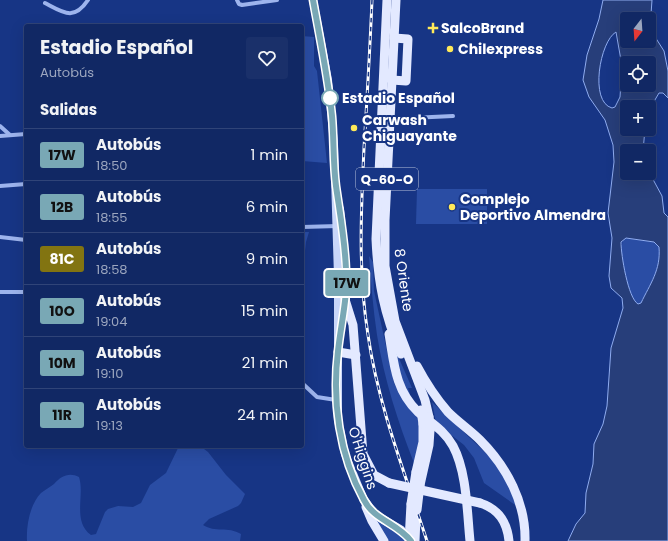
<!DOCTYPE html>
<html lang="es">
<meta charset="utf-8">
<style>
:root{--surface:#112864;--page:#1a306a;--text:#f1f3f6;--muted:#9ca6bf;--line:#304478}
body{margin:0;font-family:Poppins,sans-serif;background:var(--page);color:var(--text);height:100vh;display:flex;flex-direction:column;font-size:15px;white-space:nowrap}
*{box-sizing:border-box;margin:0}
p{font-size:13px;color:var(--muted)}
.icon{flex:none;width:22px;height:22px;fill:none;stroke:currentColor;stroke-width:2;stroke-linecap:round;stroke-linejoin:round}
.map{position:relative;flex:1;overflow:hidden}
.sheet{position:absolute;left:24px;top:24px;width:280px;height:424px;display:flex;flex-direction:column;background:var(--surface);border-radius:4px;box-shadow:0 4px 16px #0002,0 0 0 1px var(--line)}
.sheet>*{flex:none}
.badge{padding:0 8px;border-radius:3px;font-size:14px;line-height:26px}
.needle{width:26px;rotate:197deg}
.controls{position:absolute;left:620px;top:12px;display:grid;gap:8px}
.controls a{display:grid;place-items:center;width:36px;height:36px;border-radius:4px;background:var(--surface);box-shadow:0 4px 16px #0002,0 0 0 1px var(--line);font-size:20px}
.map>.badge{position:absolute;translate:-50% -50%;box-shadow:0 0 0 2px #fff}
h2{padding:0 16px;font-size:15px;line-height:36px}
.round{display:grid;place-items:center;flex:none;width:42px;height:42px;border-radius:4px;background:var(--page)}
.head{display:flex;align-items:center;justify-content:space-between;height:68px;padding:0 16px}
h1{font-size:19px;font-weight:700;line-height:30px}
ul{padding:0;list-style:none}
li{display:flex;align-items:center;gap:12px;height:52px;padding:0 16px;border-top:1px solid var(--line)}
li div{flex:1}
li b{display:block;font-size:15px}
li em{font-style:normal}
li .badge{min-width:44px;font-weight:700;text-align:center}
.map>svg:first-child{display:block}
.green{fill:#2a4da4}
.water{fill:#273e7a;stroke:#8facf0;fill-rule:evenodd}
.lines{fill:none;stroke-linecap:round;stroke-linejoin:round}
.street{stroke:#9db4ed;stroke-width:4}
.secondary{stroke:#c9d6f9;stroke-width:8}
.primary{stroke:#e3e9ff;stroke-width:9}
.rail-casing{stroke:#fff;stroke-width:3}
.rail{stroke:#173585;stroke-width:1.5;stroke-dasharray:4.5;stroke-linecap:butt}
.primary-bridge{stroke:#e3e9ff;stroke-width:9}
.line-casing{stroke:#fff;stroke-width:9}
.line{stroke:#79a8b5;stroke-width:6}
.poi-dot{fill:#ffea59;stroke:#173585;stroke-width:1.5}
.stop-dot{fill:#fff;stroke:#79a8b5;stroke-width:2}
.labels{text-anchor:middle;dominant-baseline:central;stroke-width:4;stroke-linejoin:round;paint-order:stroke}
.shield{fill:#173585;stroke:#b9c2da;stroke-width:1}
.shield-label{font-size:13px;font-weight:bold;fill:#fff}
.poi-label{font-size:14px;font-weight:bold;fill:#fff;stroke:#173585;text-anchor:start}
.stop-label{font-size:14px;font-weight:bold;fill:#fff;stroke:#173585;text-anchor:start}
.street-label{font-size:14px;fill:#fff;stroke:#173585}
</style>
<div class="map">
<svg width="668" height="541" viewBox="0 0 668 541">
<rect width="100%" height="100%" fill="#173585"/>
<g class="green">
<path d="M302,36L314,37V66L317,71L327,163L302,161Z"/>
<path d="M417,189H487V224H416Z"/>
<path d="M302,232H309L306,242L304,260H302Z"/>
<path d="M624,238L655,242L659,247C661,270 650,284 641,303L638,304C628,298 617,247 624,238Z"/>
<path d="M369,256L373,262L374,291L394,383C400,395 409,403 416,414C425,429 419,449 414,463C398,422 384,379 377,335C373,309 371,282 369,256Z"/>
<path d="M394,347L412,388H408L412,401L399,376Z"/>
<path d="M432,402L490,457L508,482L518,507L484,483L474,458L464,445L436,423Z"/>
<path d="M179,446H200L208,452L226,475L245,494L241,503L238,506L209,519L203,525C215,533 228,526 241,534L240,541H27C26,526 30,504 41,493C45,490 50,487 54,484C61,476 69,472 79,477C85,495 72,521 91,535L96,534L105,512L108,509L118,506L133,507L141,503L150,485L166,473Z"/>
<path d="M372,513L407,536V541H387Z"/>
</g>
<path class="water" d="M603,0H652L650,29L664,51L668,71V98L663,93H659L649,110V107H627V129H645L643,151H627V173L649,172L662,196L664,213L668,217V541H568L576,524L585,513L586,493L593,464L594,444L603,424L607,406L611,348L623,308L622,298L611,288L609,276L612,238L608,213L614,162L613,145L605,120L589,97L583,80L587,55L599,19ZM627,19H649V41H627ZM616,32L622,66L620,97L615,107L612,108C589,102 600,41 616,32ZM627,63H649V85H627ZM626,238L654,242L659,247C661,270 650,284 641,303L638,304C628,298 621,255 621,242Z"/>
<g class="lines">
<g class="street">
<path d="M237,0L239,4L242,5L277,0"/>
<path d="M45,3C64,13 74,21 88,0"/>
<path d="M390,119L453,116"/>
<path d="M0,126L10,135"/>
<path d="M0,136L26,134"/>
<path d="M0,186L26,184"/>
<path d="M302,227L338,226"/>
<path d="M0,237L26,240"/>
<path d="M0,292H26"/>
<path d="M302,383L317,397L336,400"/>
</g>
<g class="secondary">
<path d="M313,0L328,80L334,144L338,277V420L345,454L364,500"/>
<path d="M340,209L346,269V299"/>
</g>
<g class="primary">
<path d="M387,0L376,239C378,283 384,313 401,354"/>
<path d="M396,0L385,220V266L395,321L425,400L429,417"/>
<path d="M387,77L392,80L406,81L408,39L394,38"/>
<path d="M338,277L353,325L363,454L374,475L389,483"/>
<path d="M389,334C394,363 395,390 418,412C431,423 444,430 453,446C467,472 467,512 470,541"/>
<path d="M338,352L356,355"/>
<path d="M417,366C426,383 436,398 448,412C458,422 470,430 480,440C507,467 526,503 525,541"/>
<path d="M416,472L423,442V424"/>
<path d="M420,485L429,445L430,430"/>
<path d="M364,500L374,514L401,530"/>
<path d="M480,503C499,509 507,522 509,541"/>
<path d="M366,507L372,521L384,541"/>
<path d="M409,541L411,504"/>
<path d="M415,541L416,518"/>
</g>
<defs>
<path id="rail" d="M372,0C370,49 367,99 364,148C361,211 358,273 368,335C378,405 405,474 427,541"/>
</defs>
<use href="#rail" class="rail-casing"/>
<use href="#rail" class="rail"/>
<g class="primary-bridge">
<path d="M421,410L423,424"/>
<path d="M429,417L430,430"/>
<path d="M389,483L480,503"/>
<path d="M411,504L416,472"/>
<path d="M417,510L420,485"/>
</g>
</g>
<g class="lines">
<defs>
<path id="line" d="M313,0C320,39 328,77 332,116C334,139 333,163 336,186C340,214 345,241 346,270C348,297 341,323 338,351C332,401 339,455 364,500C374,520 397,523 411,541"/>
</defs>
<use href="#line" class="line-casing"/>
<use href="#line" class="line"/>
</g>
<g class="poi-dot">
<path d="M431 22h4v4h4v4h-4v4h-4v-4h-4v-4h4z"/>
<circle cx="450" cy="49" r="4"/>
<circle cx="354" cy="128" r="4"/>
<circle cx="452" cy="207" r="4"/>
</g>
<circle class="stop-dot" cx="330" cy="98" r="8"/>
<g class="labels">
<rect class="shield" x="356" y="168" width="62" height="22" rx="3"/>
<g class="shield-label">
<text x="387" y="179">Q-60-O</text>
</g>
<g class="poi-label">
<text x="441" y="28">SalcoBrand</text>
<text x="458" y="49">Chilexpress</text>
<text x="362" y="120">Carwash<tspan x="362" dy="16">Chiguayante</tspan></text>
<text x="460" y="199">Complejo<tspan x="460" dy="16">Deportivo Almendra</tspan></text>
</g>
<g class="stop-label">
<text x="342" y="98">Estadio Español</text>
</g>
<g class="street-label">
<text transform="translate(404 280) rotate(82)">8 Oriente</text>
<text transform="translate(363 458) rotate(72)">O'Higgins</text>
</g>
</g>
</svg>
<div class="controls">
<a><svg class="needle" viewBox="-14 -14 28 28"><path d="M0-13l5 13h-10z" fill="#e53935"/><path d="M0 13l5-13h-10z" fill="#9ca6bf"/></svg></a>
<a><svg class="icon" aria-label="locate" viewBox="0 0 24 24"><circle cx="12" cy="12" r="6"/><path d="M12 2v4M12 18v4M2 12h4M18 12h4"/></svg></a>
<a>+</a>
<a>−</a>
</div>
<b class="badge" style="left:347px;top:283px;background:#79a8b5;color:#111">17W</b>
<section class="sheet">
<div class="head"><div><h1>Estadio Español</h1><p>Autobús</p></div><a class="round"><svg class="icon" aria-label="heart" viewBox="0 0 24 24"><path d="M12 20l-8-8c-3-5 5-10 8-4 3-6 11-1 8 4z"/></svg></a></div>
<h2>Salidas</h2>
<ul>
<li><span class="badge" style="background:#79a8b5;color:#111">17W</span><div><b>Autobús</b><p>18:50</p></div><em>1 min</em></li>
<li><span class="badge" style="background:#79a8b5;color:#111">12B</span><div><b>Autobús</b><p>18:55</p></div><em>6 min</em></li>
<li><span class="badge" style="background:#827411;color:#fff">81C</span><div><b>Autobús</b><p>18:58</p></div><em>9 min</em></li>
<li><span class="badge" style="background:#79a8b5;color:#111">10O</span><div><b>Autobús</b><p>19:04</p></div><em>15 min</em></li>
<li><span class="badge" style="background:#79a8b5;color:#111">10M</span><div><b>Autobús</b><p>19:10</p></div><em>21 min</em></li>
<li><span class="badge" style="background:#79a8b5;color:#111">11R</span><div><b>Autobús</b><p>19:13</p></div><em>24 min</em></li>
</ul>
</section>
</div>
